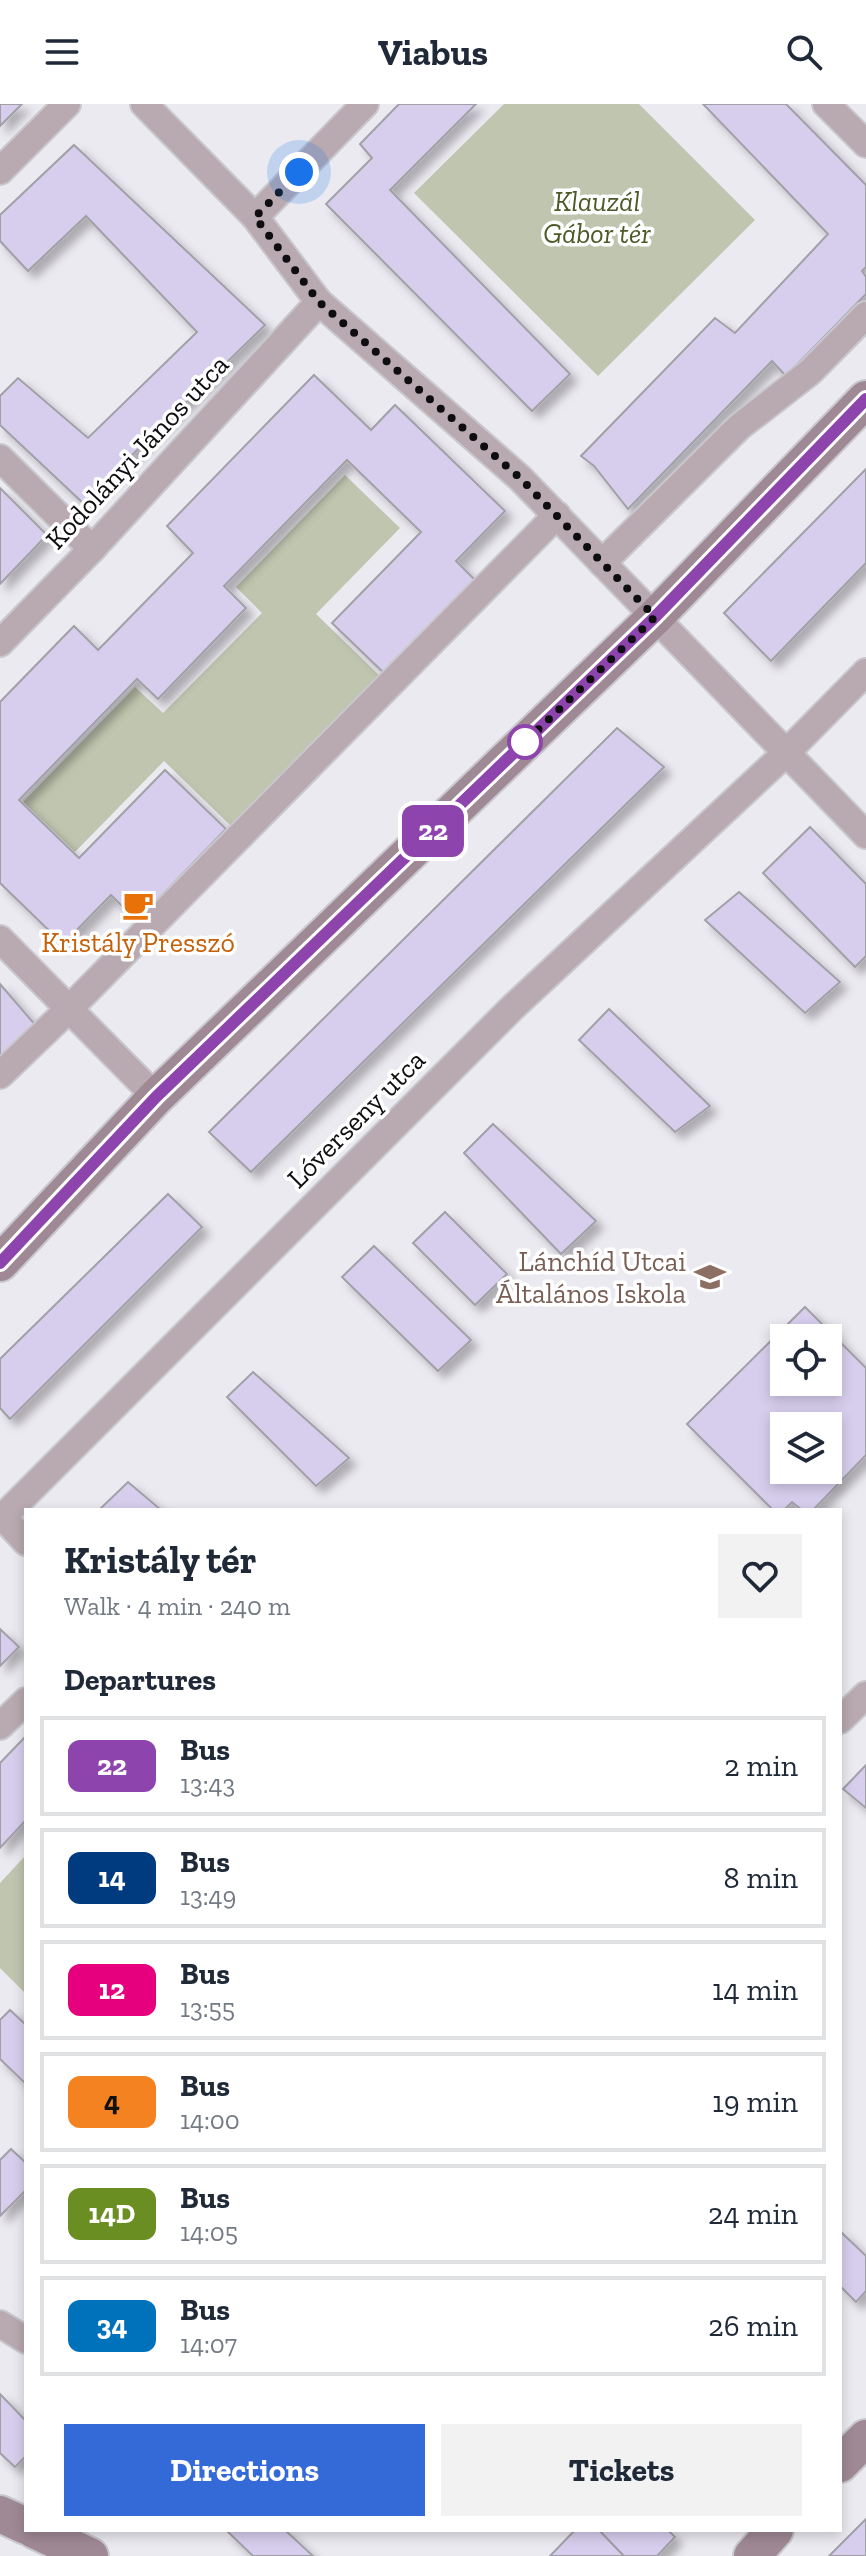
<!DOCTYPE html>
<meta charset="utf-8">
<style>
:root{--surface:#fff;--page:#f2f2f3;--text:#1f2937;--muted:#747a83;--line:#e0e1e3;--accent:#336ad8}
body{margin:0;font-family:"Zilla Slab",serif;background:var(--page);color:var(--text);height:100vh;display:flex;flex-direction:column;font-size:30px;white-space:nowrap}
*{box-sizing:border-box;margin:0}
p{font-size:26px;color:var(--muted)}
.icon{flex:none;width:44px;height:44px;fill:none;stroke:currentColor;stroke-width:2;stroke-linecap:round;stroke-linejoin:round}
.map{position:relative;flex:1;overflow:hidden}
.sheet{position:absolute;left:24px;top:1404px;width:818px;height:1024px;display:flex;flex-direction:column;background:var(--surface);border-radius:0px;box-shadow:0 4px 12px #0003}
.sheet>*{flex:none}
.badge{padding:0 16px;border-radius:12px;font-size:28px;line-height:52px}
.buttons{position:absolute;left:770px;top:1220px;display:grid;gap:16px}
.buttons a{display:grid;place-items:center;width:72px;height:72px;border-radius:0px;background:var(--surface);box-shadow:0 4px 12px #0003;font-size:40px}
.you{position:absolute;width:40px;height:40px;margin:-20px;border:6px solid #fff;border-radius:50%;background:#1a73e8;box-shadow:0 0 0 12px #1a73e833}
.map>.badge{position:absolute;translate:-50% -50%;box-shadow:0 0 0 4px #fff}
h2{padding:0 40px;font-size:30px;line-height:72px}
.round{display:grid;place-items:center;flex:none;width:84px;height:84px;border-radius:0px;background:var(--page)}
.headline{display:flex;align-items:center;justify-content:space-between;height:136px;padding:0 40px}
h1{font-size:38px;font-weight:700;line-height:60px}
.primary-button{display:flex;gap:16px;margin-top:auto;padding:16px 40px}
.primary-button a{flex:1;height:92px;border-radius:0px;background:var(--accent);color:#fff;font-size:32px;font-weight:700;line-height:92px;text-align:center}
.primary-button a+a{background:var(--page);color:var(--text)}
ul{padding:0;list-style:none}
li{display:flex;align-items:center;gap:24px;height:100px;margin:0 16px 12px;padding:0 24px;border:4px solid var(--line);border-radius:0px}
li div{flex:1}
li b{display:block;font-size:30px}
li em{font-style:normal}
li .badge{min-width:88px;font-weight:700;text-align:center}
header{display:flex;justify-content:space-between;align-items:center;height:104px;padding:0 40px;background:var(--surface);font-size:36px;font-weight:700}
.map>svg:first-child{display:block}
.green{fill:#bfc5af}
.building{fill:#d7ceed;stroke:#a2a0a7;stroke-width:2;fill-rule:evenodd;filter:url(#shadow)}
.lines{fill:none;stroke-linecap:round;stroke-linejoin:round}
.street-casing{stroke:#c8c7cd;stroke-width:30}
.secondary-casing{stroke:#c8c7cd;stroke-width:40}
.street{stroke:#b9a9b0;stroke-width:26}
.secondary{stroke:#9f8994;stroke-width:36}
.line-casing{stroke:#fff;stroke-width:18}
.line{stroke:#8e44ad;stroke-width:12}
.walk{stroke:#0e0d0f;stroke-width:8;stroke-dasharray:0 14.4}
.stop-dot{fill:#fff;stroke:#8e44ad;stroke-width:4}
.labels{text-anchor:middle;dominant-baseline:central;stroke-width:7;stroke-linejoin:round;paint-order:stroke}
.park-label{font-size:28px;font-style:italic;fill:#4d5927;stroke:#fff}
.street-label{font-size:28px;fill:#0e0d0f;stroke:#fff}
.food-label{font-size:28px;fill:#c56008;stroke:#fff}
.education-label{font-size:28px;fill:#785e54;stroke:#fff;text-anchor:end}
</style>
<header><svg class="icon" aria-label="menu" viewBox="0 0 24 24"><path d="M4 6h16M4 12h16M4 18h16"/></svg>Viabus<svg class="icon" aria-label="search" viewBox="0 0 24 24"><circle cx="10" cy="10" r="6"/><path d="M15 15l6 6"/></svg></header>
<div class="map">
<svg width="866" height="2452" viewBox="0 0 866 2452">
<defs>
<filter id="shadow"><feDropShadow dx="7" dy="7" stdDeviation="4" flood-color="#0004"/></filter>
</defs>
<rect width="100%" height="100%" fill="#eceaf1"/>
<g class="green">
<path d="M504,0H639L755,116L598,272L414,89Z"/>
<path d="M345,371L400,424L316,510L379,571L231,722L164,657L75,748L23,698L135,583L163,609L262,509L236,483Z"/>
<path d="M26,1751V1890L0,1864V1779Z"/>
</g>
<g class="building">
<path d="M0,0H22L0,22Z"/>
<path d="M399,0H476L390,86L570,270L532,307L326,100L372,54L360,40Z"/>
<path d="M703,0H786L866,81V163L862,167L866,173V190L786,272L772,257L628,405L594,362L581,352L715,214L735,229L828,130Z"/>
<path d="M74,41L265,221L83,399L0,321V292L18,274L88,334L197,228L86,112L28,167L0,137V111Z"/>
<path d="M314,271L371,326L395,301L505,407L456,457L478,479L387,572L332,519L421,428L347,356L224,482L246,504L243,507L158,595L137,575L19,696L79,754L165,666L226,725L137,817L111,791L63,840L0,779V598L74,522L98,546L193,449L167,422Z"/>
<path d="M866,365V459L771,557L724,509Z"/>
<path d="M0,384L47,431L0,480Z"/>
<path d="M617,624L664,663L251,1068L209,1028Z"/>
<path d="M810,723L866,780V852L855,863L763,769Z"/>
<path d="M739,788L840,878L805,909L705,816Z"/>
<path d="M0,880L37,923L0,959Z"/>
<path d="M609,905L710,1002L675,1028L579,936Z"/>
<path d="M493,1020L596,1117L561,1150L464,1049Z"/>
<path d="M168,1090L202,1123L10,1315L0,1304V1255Z"/>
<path d="M445,1108L507,1170L475,1201L413,1139Z"/>
<path d="M374,1142L471,1236L438,1267L342,1173Z"/>
<path d="M805,1203L866,1264V1351L813,1406H802L792,1398L784,1406H773L687,1320ZM784,1234H828V1278H784ZM784,1322H828V1366H784Z"/>
<path d="M253,1268L349,1354L316,1382L227,1293Z"/>
<path d="M128,1378L161,1406H99Z"/>
<path d="M0,1525L19,1543L0,1562Z"/>
<path d="M26,1632V1716L0,1744V1659Z"/>
<path d="M866,1661V1704L843,1685Z"/>
<path d="M10,1906L26,1921V1980L0,1955V1916Z"/>
<path d="M11,2045L26,2059V2086L0,2112V2056Z"/>
<path d="M840,2127L866,2152V2187L856,2198L840,2182Z"/>
<path d="M0,2290L26,2317V2352L15,2363L0,2349Z"/>
<path d="M866,2415V2452H829Z"/>
<path d="M226,2426H285L313,2452H253Z"/>
<path d="M575,2426H599L624,2452H550Z"/>
<path d="M599,2426H668L675,2433L657,2452H624Z"/>
</g>
<g class="lines">
<defs>
<g id="street">
<path d="M144,0L255,113L319,198L520,374L866,731"/>
<path d="M826,0L866,40"/>
<path d="M0,67L67,0"/>
<path d="M255,113L365,0"/>
<path d="M0,354L92,445"/>
<path d="M602,459L739,323L810,268L866,211"/>
<path d="M0,539L92,445L319,198"/>
<path d="M0,835L156,993"/>
<path d="M0,971L69,905L557,411"/>
<path d="M26,1438L3,1413L512,904L787,648L866,568"/>
<path d="M840,1616L866,1591"/>
<path d="M0,1622L26,1597"/>
<path d="M0,2220L26,2236"/>
</g>
<g id="secondary">
<path d="M0,1159L156,993L655,513L866,295"/>
<path d="M840,2360L866,2334"/>
<path d="M0,2410L26,2422"/>
<path d="M34,2426L90,2452"/>
<path d="M752,2452L775,2426"/>
</g>
</defs>
<use href="#street" class="street-casing"/>
<use href="#secondary" class="secondary-casing"/>
<use href="#street" class="street"/>
<use href="#secondary" class="secondary"/>
</g>
<g class="lines">
<defs>
<path id="line" d="M0,1159L156,993L655,513L866,295"/>
</defs>
<use href="#line" class="line-casing"/>
<use href="#line" class="line"/>
<path class="walk" d="M299,68L255,113L319,198L520,374L655,513L519,644L525,638"/>
</g>
<defs>
<symbol id="cafe-bare" viewBox="-9 -9 18 18"><path d="M-5.5-4.5H6V0H3Q3 3.5 0 3.5H-2.5Q-5.5 3.5-5.5 0ZM3-3.2v2h1.7v-2ZM-6 4.5H4V6H-6Z" fill="#e8710a" stroke="#fff" stroke-width="2.5" paint-order="stroke"/></symbol>
<symbol id="school-bare" viewBox="-9 -9 18 18"><path d="M0-5L7-2L0 1L-7-2ZM-4 1L0 2.5L4 1V4Q0 6-4 4Z" fill="#8d6e63" stroke="#fff" stroke-width="2.5" paint-order="stroke"/></symbol>
</defs>
<g fill-rule="evenodd">
<use href="#cafe-bare" x="116" y="779" width="44" height="44"/>
<use href="#school-bare" x="688" y="1151" width="44" height="44"/>
</g>
<circle class="stop-dot" cx="525" cy="638" r="16"/>
<g class="labels">
<g class="park-label">
<text x="597" y="97">Klauzál<tspan x="597" dy="32">Gábor tér</tspan></text>
</g>
<g class="street-label">
<text transform="translate(137 348) rotate(-47)">Kodolányi János utca</text>
<text transform="translate(356 1015) rotate(-45)">Lóverseny utca</text>
</g>
<g class="food-label">
<text x="138" y="838">Kristály Presszó</text>
</g>
<g class="education-label">
<text x="686" y="1157">Lánchíd Utcai<tspan x="686" dy="32">Általános Iskola</tspan></text>
</g>
</g>
</svg>
<div class="buttons">
<a><svg class="icon" aria-label="locate" viewBox="0 0 24 24"><circle cx="12" cy="12" r="6"/><path d="M12 2v4M12 18v4M2 12h4M18 12h4"/></svg></a>
<a><svg class="icon" aria-label="layers" viewBox="0 0 24 24"><path d="M12 4l9 5-9 5-9-5zM3 14l9 5 9-5"/></svg></a>
</div>
<div class="you" style="left:299px;top:68px"></div>
<b class="badge" style="left:433px;top:727px;background:#8e44ad;color:#fff">22</b>
<section class="sheet">
<div class="headline"><div><h1>Kristály tér</h1><p>Walk · 4 min · 240 m</p></div><a class="round"><svg class="icon" aria-label="heart" viewBox="0 0 24 24"><path d="M12 20l-8-8c-3-5 5-10 8-4 3-6 11-1 8 4z"/></svg></a></div>
<h2>Departures</h2>
<ul>
<li><span class="badge" style="background:#8e44ad;color:#fff">22</span><div><b>Bus</b><p>13:43</p></div><em>2 min</em></li>
<li><span class="badge" style="background:#003b80;color:#fff">14</span><div><b>Bus</b><p>13:49</p></div><em>8 min</em></li>
<li><span class="badge" style="background:#e6007e;color:#fff">12</span><div><b>Bus</b><p>13:55</p></div><em>14 min</em></li>
<li><span class="badge" style="background:#f58220;color:#111">4</span><div><b>Bus</b><p>14:00</p></div><em>19 min</em></li>
<li><span class="badge" style="background:#6b8e23;color:#fff">14D</span><div><b>Bus</b><p>14:05</p></div><em>24 min</em></li>
<li><span class="badge" style="background:#0072bc;color:#fff">34</span><div><b>Bus</b><p>14:07</p></div><em>26 min</em></li>
</ul>
<div class="primary-button"><a>Directions</a><a>Tickets</a></div>
</section>
</div>
